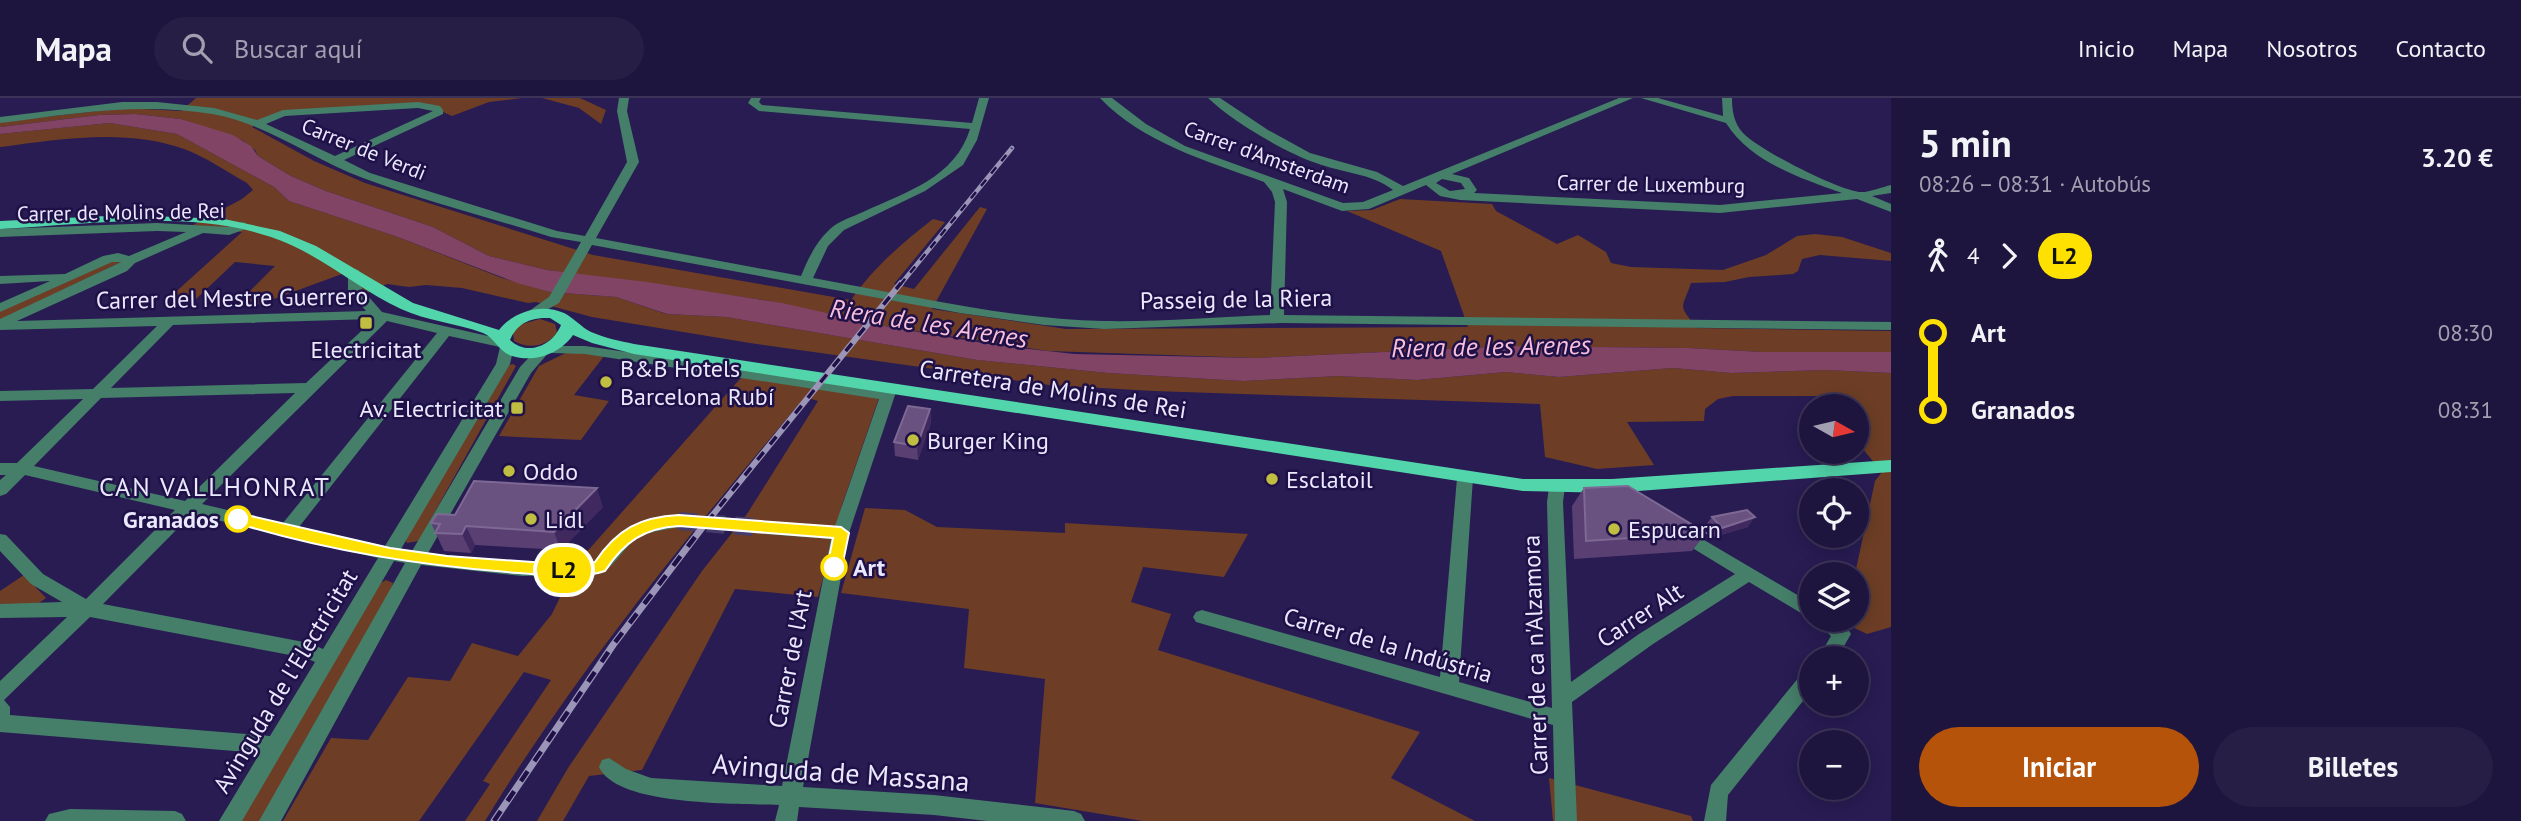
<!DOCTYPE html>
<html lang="es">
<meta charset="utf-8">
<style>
:root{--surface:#1e153e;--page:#261e45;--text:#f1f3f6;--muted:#a19fb0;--line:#3c3458;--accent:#b45309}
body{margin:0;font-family:"PT Sans",sans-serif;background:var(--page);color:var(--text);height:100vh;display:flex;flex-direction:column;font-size:26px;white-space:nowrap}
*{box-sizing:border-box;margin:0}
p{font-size:23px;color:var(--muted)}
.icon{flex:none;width:38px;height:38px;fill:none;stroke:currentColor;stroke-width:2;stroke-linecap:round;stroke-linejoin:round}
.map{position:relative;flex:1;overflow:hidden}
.side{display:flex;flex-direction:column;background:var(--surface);width:630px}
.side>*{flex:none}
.badge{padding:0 14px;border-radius:23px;font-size:24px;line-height:46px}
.needle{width:46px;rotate:98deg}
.tools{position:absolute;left:1799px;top:296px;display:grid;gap:14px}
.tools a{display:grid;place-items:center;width:70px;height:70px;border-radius:50%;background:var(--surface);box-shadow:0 4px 18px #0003,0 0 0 2px var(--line);font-size:35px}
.map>.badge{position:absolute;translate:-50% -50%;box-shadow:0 0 0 4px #fff}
.legs{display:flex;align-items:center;gap:10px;height:77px;padding:0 28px;font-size:23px}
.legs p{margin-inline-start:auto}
.overview{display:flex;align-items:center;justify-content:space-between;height:119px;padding:0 28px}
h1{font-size:38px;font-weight:700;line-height:52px}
.cta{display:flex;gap:14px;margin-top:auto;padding:14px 28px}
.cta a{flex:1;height:80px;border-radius:42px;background:var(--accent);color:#fff;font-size:28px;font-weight:700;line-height:80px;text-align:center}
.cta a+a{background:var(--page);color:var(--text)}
ul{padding:0 28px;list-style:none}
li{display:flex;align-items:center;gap:24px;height:77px;font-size:26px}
li i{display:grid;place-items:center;width:10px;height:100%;margin:0 9px;background:currentColor}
li i::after{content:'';width:18px;height:18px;margin:-9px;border:5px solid;border-radius:50%;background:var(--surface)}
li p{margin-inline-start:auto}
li:first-child i{background:linear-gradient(#0000 50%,currentColor 0)}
li:last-child i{background:linear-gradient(currentColor 50%,#0000 0)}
header{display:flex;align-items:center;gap:42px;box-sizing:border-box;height:98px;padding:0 35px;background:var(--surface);border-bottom:2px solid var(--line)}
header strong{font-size:33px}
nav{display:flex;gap:38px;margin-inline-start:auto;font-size:24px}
.search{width:490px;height:63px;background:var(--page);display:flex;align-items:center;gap:18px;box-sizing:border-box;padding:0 24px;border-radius:38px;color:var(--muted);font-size:26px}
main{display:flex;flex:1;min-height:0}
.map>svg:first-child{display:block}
.green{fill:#6d3e25}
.water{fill:#814464}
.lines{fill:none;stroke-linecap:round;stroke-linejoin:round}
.minor-tunnel-far1{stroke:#453b6c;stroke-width:15;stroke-dasharray:15 7;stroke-linecap:butt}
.minor-tunnel{stroke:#453b6c;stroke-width:18;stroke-dasharray:18 10;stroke-linecap:butt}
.minor{fill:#457e69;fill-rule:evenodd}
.major{fill:#52d5ab;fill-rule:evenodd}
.rail-far2-casing{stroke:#9b95b8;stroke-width:4.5}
.rail-far1-casing{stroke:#9b95b8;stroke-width:6}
.rail-casing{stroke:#9b95b8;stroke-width:7}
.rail-far2{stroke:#1f1148;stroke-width:2.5;stroke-dasharray:8;stroke-linecap:butt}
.rail-far1{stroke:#1f1148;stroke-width:3.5;stroke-dasharray:10;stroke-linecap:butt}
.rail{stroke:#1f1148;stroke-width:4.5;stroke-dasharray:12;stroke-linecap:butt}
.wall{fill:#5a3f72}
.shaded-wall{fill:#3f295f}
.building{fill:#695180;stroke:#7d6994;stroke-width:2}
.line-1{fill:#fee101;stroke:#fff;stroke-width:2}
.poi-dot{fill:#c0be40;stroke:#1f1148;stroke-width:2.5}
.stop-1-dot{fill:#fff;stroke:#fee101;stroke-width:3.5}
.labels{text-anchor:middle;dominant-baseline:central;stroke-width:5;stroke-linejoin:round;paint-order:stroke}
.far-street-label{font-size:21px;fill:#e9e8fd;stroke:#1f1148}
.street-label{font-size:24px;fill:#e9e8fd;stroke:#1f1148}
.poi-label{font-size:24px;fill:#e9e8fd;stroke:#1f1148;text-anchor:start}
.stop-label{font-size:24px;font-weight:bold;fill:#e9e8fd;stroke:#1f1148;text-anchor:end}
.water-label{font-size:26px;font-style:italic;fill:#f8bfdb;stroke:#1f1148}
.neighbourhood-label{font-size:26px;letter-spacing:2px;fill:#e9e8fd;stroke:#1f1148}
.near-street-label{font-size:28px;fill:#e9e8fd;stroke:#1f1148}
</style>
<header>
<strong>Mapa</strong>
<div class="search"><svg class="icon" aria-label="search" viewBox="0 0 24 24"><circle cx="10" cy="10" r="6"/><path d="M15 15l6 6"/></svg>Buscar aquí</div>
<nav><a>Inicio</a><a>Mapa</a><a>Nosotros</a><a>Contacto</a></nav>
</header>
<main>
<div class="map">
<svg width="1891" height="723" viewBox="0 0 1891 723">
<rect width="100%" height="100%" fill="#281c53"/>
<g class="green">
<path d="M196,0H522L489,4L452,18L429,8L283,15L252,29L314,63L365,85L593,157L851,202C873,170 902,145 933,121L945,124L894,186L914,191L980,109L987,111L932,211L1066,231L1468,229L1441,153L1347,113L1372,112L1400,101L1492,106L1496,113L1557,146L1578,137L1606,154L1611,165L1631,169L1723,172L1766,157L1797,138L1815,136L1842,139L1891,155V163L1820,157L1802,161L1798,173L1793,176L1749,179L1725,184L1691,185C1682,212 1677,205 1697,230L1891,233V254H1762L1688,250L1513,248L1256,260L1048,253L889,229L763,202L547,172L489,158L433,129L326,93L291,78L258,58L255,52L242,42L181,21L135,16L99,17L0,29V24L125,10L181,13Z"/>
<path d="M542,0H580L606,12L601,26L579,10Z"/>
<path d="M110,25L177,36L274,89L289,103L395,138L502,180L550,194L616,199L666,216L726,219L977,262L1108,275L1243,283L1339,278L1417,282L1506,274L1559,279L1673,270L1731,275L1825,272L1891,275V529L1867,536L1838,522H1857L1855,476L1875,383L1882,374L1857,344V308H1826L1817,298H1733L1718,301L1705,311L1704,323L1627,324L1654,367L1597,371L1545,359L1540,306L1154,293L1049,287L750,245L592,219L536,204L528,205L462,190L426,187L409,189L387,186L367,195L342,176L252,209L240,203L275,168L235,164L195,202L169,200L242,134L193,127L242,101L253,92L247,85C227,74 206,59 184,51C127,30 59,41 0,49V36Z"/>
<path d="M110,162L123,163L0,222V212Z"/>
<path d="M540,221L555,226L557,234C548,248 529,252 514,243L513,234L522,226Z"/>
<path d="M608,253L574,297L609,303L581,342L499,338L539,268L566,255Z"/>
<path d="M513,266L516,268L422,437L418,443L407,445L405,441L509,267Z"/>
<path d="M747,273L881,294L842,407L818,499L735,491L642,672L589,678L563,723H537L568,670L702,473L747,416L818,303L805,299C691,434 577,572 485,723H465L490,686L483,683L551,582L524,574L419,723H283L331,640L368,642L408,579L450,583L472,545L518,558L552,516L576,466Z"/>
<path d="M865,410L905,412L937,429L1065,435V425L1248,436L1224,479L1143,469L1131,504L1171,516L1158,552L1420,634L1391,680L1475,723H1143L1035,705L1045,581L964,570L969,511L841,495Z"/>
<path d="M24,477L46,500L35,508L0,509V493Z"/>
<path d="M386,482L393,485L390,494L297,656L264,723H239L379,486Z"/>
<path d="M1549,680L1691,718L1693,723H1553Z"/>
</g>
<path class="water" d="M135,16L181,21L233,37L251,48L258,58L291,78L326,93L433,129L489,158L547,172L647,184L782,205L889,229L995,247L1074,256L1256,260L1513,248L1688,250L1762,254H1891V275L1825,272L1731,275L1673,270L1559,279L1506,274L1417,282L1339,278L1243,283L1108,275L977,262L726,219L667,216L616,199L550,194L517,185L395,138L289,103L274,89L177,36L110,25L0,36V29L99,17Z"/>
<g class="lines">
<path class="minor-tunnel-far1" d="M679,423L686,424"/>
<path class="minor-tunnel" d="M679,423L753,429"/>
<g class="minor">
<path d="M619,0H629L627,13L639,64L596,140L801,178C808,161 816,144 829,132C838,123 852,119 863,114C906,94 955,80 970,31L759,13L748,5L751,0H761L759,4L762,7L972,25L979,0H989L977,42L963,67L925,93L844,132L828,148L813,180C909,197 1007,221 1104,223C1159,224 1215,219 1270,217L1275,104L1272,94L1264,84C1207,63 1143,45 1100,0H1112L1146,26L1185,48L1343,105L1363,104L1393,92C1371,75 1342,75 1316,65C1284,54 1232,23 1208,0H1220L1268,32L1310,55L1377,74L1403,88L1619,0H1633L1452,76L1469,80L1477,92L1474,95L1720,107L1842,95C1801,80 1750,64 1726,25L1641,0H1658L1723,18L1722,0H1732C1732,13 1734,25 1743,35C1759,52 1836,91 1859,94C1868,95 1882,89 1891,87V95L1872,98L1891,106V114L1857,101L1720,115L1460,102L1440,98L1426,87L1369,111L1342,113L1283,91L1287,104L1284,217L1891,224V232L1282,225L1104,231L1044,227L960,215L592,147L559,205L529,222L522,218L549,199L581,144L551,139C488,119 424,103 363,80C312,61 266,25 212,16C140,4 71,16 0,25V19L122,4H157L214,10L257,22L283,12L418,4L440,8L443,12V16L344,62L370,75L557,133L585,138L627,64L617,13ZM418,10L433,13L335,58L266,26L285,18ZM1442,81L1461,85L1465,91L1450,93L1436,85Z"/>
<path d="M242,124L246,125V131L229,137L203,135L135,165L127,173L17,223L366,213L348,192V175L354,171L359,172L362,191L382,214L510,243L514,249L510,266L401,451L412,453L520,269L538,250L543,249L550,253L531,275L428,455L522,465L595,463C616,433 642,419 679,417L685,419L687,423L685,427C668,433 652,431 636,441C623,450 612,472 600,476L522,478L421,467L281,723H259L405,465L394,463L242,723H219L260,655L0,634V583L67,519L0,520V506L62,504L31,486L0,453V436L6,437L43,476L86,501L175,412L25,377L6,396L0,398V382L6,377H0V365H17L83,301L0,303V293L93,291L157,228L0,232V221L121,164H112L0,214V205L50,183L0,186V178L65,176L103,158L118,155L129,158L186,134L157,133L0,139V131L157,125L228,129ZM374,221L306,285L111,290L173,227ZM387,223L437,235L283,425L202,406ZM449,238L500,249L496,266L385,448L299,429ZM295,295L185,403L34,368L101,300ZM192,416L378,460L323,551L309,545L103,506ZM90,519L306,560L315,564L270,638L10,617V609L4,602Z"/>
<path d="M557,248H585L883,291L885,288H895L897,291L849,435L803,689L934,697L1074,713L1081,716L1085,723H987L934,717L799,709L797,723H775L779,707C738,705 617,709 599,669L602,662L609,660L626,671L651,680L782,688L831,441L753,435L747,433L745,429L747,425L753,423L835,428L879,301L585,256L552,255L550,252L552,249Z"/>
<path d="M1465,374L1473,380L1459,584L1552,610L1547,404L1549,389L1557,383L1565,389L1563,404L1571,584L1639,536L1735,476L1676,440L1674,435L1676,430L1682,429L1811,505V521L1749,484L1653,546L1572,604L1577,723H1555L1553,627L1196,524L1193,519L1196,514L1202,512L1440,579L1457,380Z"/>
<path d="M1815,522C1830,521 1843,521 1851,536L1837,560H1818L1831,538Z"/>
<path d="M1811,571V593L1728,697L1726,723H1704L1711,687L1804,573Z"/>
<path d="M70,711L175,713L182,716L186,723H45L49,716Z"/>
</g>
<path class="major" d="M128,117L224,121L280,133L316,148L413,205L499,232C514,213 542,205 564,215C574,220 581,229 591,234C605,240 620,243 634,246L1523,381H1612L1891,362V374L1612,395L1523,393L634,256L592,245L573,237C560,256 534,265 512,258C499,254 495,240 483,235C456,225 427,223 401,211C356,190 319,155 271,139C189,111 85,127 0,131V123ZM550,220L561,227C553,247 528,259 510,242C517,225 531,219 550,220Z"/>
<defs>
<path id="rail-far2" d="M900,187L1012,50"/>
<path id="rail-far1" d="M707,424L901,185"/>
<path id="rail" d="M494,723L613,547L708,422"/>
</defs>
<use href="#rail-far2" class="rail-far2-casing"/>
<use href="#rail-far1" class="rail-far1-casing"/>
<use href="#rail" class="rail-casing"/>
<use href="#rail-far2" class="rail-far2"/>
<use href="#rail-far1" class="rail-far1"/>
<use href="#rail" class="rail"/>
</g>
<g class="wall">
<path d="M930,311L931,325L918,362L895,358L894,344Z"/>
<path d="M1584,390L1706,435L1692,453L1574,461L1572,408Z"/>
<path d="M603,409L561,452L475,447L471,455L444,453L431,425Z"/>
<path d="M1712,419L1748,429L1714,439L1705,428Z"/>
</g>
<g class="shaded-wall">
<path d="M930,311L931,325L918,362L917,348Z"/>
<path d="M597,390L603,409L561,452L554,434Z"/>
<path d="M1755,419L1748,429L1714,439L1722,430Z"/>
<path d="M466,428L475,447L471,455L462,436Z"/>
</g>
<g class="building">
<path d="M908,308L930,311L917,348L894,344Z"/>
<path d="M474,383L597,390L554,434L466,428L462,436L435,435L440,426L431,425L437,416L455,417Z"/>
<path d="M1628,388L1706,435L1586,443L1584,390Z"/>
<path d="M1747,412L1755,419L1722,430L1712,419Z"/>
</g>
<path class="line-1" d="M238,415L390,450L447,458L575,467L595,464C617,431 640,419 679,417L841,429L849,435L842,469L834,474L827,469L833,440L679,428C644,430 624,444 605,473C578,482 547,477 519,475C422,468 326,453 233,424L231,421L233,417Z"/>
<g class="poi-dot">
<rect x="359" y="218" width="14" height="14" rx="3.5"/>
<circle cx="606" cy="284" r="7"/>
<rect x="510" y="303" width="14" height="14" rx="3.5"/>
<circle cx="913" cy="342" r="7"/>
<circle cx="509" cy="373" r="7"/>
<circle cx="1272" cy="381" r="7"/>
<circle cx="531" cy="421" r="7"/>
<circle cx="1614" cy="431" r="7"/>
</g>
<g class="stop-1-dot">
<circle cx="238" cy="421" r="12"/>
<circle cx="834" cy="469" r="12"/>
</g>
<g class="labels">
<g class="far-street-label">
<text transform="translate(364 51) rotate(22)">Carrer de Verdi</text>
<text transform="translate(1267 59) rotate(20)">Carrer d'Amsterdam</text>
<text transform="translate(1651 86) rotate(1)">Carrer de Luxemburg</text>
<text transform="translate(121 114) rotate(-1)">Carrer de Molins de Rei</text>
</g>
<g class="street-label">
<text transform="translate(232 200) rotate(-1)">Carrer del Mestre Guerrero</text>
<text transform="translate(1236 201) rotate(-1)">Passeig de la Riera</text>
<text transform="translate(1053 291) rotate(9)">Carretera de Molins de Rei</text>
<text transform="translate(1640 517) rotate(-33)">Carrer Alt</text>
<text transform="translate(1388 547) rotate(16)">Carrer de la Indústria</text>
<text transform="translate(1535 557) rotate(-92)">Carrer de ca n'Alzamora</text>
<text transform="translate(790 561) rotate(-79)">Carrer de l'Art</text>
<text transform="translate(285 583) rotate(-59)">Avinguda de l'Electricitat</text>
</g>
<g class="poi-label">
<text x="366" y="251" text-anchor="middle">Electricitat</text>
<text x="620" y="270">B&amp;B Hotels<tspan x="620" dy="28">Barcelona Rubí</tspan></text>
<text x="503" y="310" text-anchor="end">Av. Electricitat</text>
<text x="927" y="342">Burger King</text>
<text x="523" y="373">Oddo</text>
<text x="1286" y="381">Esclatoil</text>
<text x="545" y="421">Lidl</text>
<text x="1628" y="431">Espucarn</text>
</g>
<g class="stop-label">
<text x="219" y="421">Granados</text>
<text x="853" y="469" text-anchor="start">Art</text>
</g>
<g class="water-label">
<text transform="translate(929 225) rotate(9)">Riera de les Arenes</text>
<text transform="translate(1491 248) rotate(-1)">Riera de les Arenes</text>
</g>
<g class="neighbourhood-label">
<text x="215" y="388">CAN VALLHONRAT</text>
</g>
<g class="near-street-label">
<text transform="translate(841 674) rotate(4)">Avinguda de Massana</text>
</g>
</g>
</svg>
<div class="tools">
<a><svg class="needle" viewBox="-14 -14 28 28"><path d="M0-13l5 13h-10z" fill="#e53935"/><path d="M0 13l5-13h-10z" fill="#a19fb0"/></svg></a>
<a><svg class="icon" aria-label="locate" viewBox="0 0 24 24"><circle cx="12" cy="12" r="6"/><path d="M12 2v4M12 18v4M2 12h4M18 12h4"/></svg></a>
<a><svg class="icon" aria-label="layers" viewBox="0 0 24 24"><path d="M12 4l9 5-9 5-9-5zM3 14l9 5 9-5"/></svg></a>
<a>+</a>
<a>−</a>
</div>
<b class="badge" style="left:564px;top:472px;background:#fee101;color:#111">L2</b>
</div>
<section class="side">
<div class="overview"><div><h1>5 min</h1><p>08:26 – 08:31 · Autobús</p></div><b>3.20 €</b></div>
<div class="legs"><svg class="icon" aria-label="walk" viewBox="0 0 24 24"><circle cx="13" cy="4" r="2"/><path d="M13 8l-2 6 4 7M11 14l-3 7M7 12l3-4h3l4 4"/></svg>4<svg class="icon" aria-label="forward" viewBox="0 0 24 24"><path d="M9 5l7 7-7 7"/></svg><b class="badge" style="background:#fee101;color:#111">L2</b></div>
<ul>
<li><i style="color:#fee101"></i><b>Art</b><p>08:30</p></li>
<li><i style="color:#fee101"></i><b>Granados</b><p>08:31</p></li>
</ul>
<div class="cta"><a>Iniciar</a><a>Billetes</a></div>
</section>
</main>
